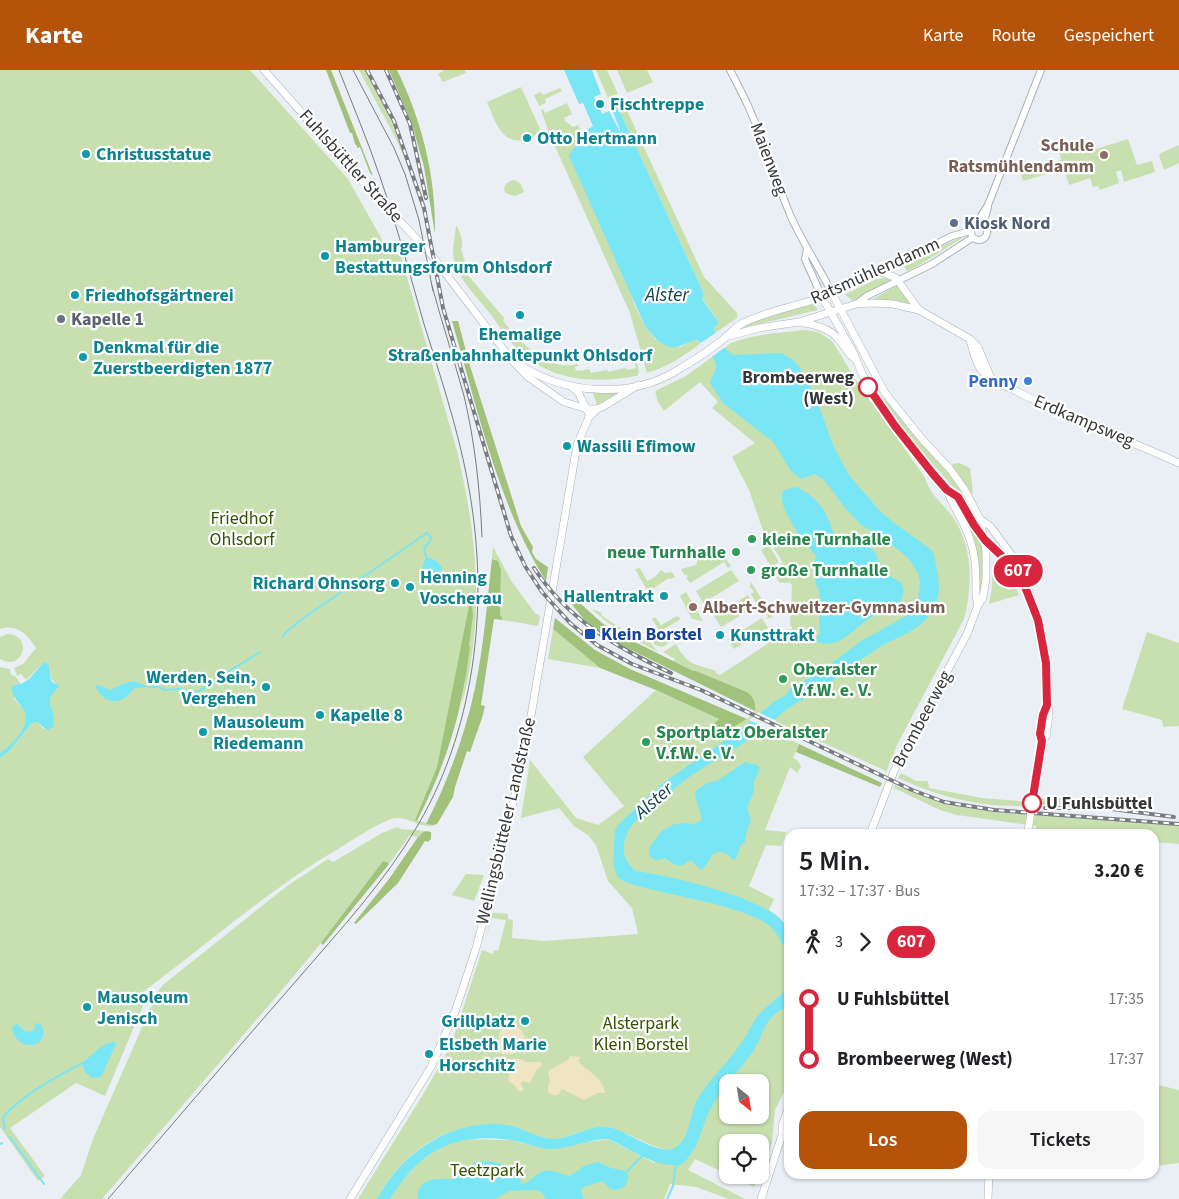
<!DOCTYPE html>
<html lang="de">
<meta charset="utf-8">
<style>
:root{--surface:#fff;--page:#f6f6f6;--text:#202124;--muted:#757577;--accent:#b45309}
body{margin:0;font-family:"Source Sans 3",sans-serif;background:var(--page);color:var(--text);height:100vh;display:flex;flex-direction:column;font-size:19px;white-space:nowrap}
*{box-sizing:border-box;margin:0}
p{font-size:16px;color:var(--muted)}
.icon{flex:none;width:28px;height:28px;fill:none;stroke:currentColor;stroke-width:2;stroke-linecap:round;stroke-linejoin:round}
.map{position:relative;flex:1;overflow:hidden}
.sheet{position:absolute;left:784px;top:759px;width:375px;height:350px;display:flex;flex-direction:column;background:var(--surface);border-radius:15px;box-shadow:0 1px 4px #0004}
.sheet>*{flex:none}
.badge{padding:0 10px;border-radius:16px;font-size:18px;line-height:32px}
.needle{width:32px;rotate:150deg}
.tools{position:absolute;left:719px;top:1004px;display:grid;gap:10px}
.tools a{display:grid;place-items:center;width:50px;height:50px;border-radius:10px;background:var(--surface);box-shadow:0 1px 4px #0004;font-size:25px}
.map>.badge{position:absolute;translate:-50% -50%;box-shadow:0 0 0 2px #fff}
.legs{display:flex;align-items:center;gap:8px;height:55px;padding:0 15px;font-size:16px}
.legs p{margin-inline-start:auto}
.headline{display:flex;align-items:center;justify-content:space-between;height:85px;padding:0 15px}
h1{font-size:28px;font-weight:600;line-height:38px}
.action{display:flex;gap:10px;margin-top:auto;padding:10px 15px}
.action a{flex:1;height:58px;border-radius:15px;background:var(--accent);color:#fff;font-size:20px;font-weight:600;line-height:58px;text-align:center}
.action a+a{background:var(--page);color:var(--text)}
ul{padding:0 15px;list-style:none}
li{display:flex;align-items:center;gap:18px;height:60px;font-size:19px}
li i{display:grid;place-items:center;width:8px;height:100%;margin:0 6px;background:currentColor}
li i::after{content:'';width:12px;height:12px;margin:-6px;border:4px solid;border-radius:50%;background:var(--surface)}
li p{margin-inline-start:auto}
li:first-child i{background:linear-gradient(#0000 50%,currentColor 0)}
li:last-child i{background:linear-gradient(currentColor 50%,#0000 0)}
header{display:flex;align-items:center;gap:30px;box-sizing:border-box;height:70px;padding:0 25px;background:var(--accent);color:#fff}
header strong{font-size:24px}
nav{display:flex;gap:28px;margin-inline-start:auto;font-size:18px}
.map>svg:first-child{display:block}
.green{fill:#c8e0b0;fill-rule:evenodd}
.forest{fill:#a1c27b}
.sand{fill:#efe5c0}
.water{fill:#79e6f5}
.pier{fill:#e9eff5}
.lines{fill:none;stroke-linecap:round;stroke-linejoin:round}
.stream{stroke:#79e6f5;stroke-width:2}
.tertiary-casing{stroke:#aab1b6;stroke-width:8}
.secondary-casing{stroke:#aab1b6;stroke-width:8}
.tertiary{stroke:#fff;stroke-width:6}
.secondary{stroke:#fff;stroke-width:7}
.tram{stroke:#797c80;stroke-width:1}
.rail-casing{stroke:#797c80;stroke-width:4}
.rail{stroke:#fff;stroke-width:2;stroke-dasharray:5.5;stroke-linecap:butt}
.secondary-bridge-casing{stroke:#aab1b6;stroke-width:8;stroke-linecap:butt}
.secondary-bridge{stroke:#fff;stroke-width:7}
.line-1-casing{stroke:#fff;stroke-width:11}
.line-1{stroke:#d7263d;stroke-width:8}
.culture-dot{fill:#0f9aa8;stroke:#fff;stroke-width:2}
.education-dot{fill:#8d6e63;stroke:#fff;stroke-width:2}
.service-dot{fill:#5c6f8a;stroke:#fff;stroke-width:2}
.worship-dot{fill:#6b7280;stroke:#fff;stroke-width:2}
.shop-dot{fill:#3f7fe0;stroke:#fff;stroke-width:2}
.stop-1-dot{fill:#fff;stroke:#d7263d;stroke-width:2.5}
.leisure-dot{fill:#2e9e5b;stroke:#fff;stroke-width:2}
.transit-dot{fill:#1a4fb4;stroke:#fff;stroke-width:2}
.labels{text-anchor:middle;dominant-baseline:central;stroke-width:4.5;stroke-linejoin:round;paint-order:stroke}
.culture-label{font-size:18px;font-weight:bold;fill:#0d838f;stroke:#fff;text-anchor:start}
.education-label{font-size:18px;font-weight:bold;fill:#785e54;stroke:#fff;text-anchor:end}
.street-label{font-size:18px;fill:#343638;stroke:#fff}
.service-label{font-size:18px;font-weight:bold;fill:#4e5e75;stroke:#fff;text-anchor:start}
.worship-label{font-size:18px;font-weight:bold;fill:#5b616d;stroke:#fff;text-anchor:start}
.stop-label{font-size:18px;font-weight:bold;fill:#343638;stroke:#fff;text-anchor:end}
.shop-label{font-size:18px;font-weight:bold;fill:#366cbe;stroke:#fff;text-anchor:end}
.park-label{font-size:18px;fill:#345100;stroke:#fff}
.leisure-label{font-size:18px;font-weight:bold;fill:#27864d;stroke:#fff;text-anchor:start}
.transit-label{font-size:18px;font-weight:bold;fill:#164399;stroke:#fff;text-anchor:start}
.water-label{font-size:19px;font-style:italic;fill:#104349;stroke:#fff}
</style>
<header>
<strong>Karte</strong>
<nav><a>Karte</a><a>Route</a><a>Gespeichert</a></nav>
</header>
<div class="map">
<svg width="1179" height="1129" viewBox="0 0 1179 1129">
<rect width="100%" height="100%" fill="#e9eff5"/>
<g class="green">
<path d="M0,0H250L348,109L389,182L394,181L398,176L457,381C478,470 485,549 461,638L470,577L469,575L447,651L437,697L415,750L435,755C420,760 407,744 391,749C373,756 354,769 338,779C268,820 208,874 143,922L147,926L105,1026L76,1013L10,1058L45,1106L38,1111L0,1057V688L9,681L32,653L37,652L44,659H52C57,639 40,631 59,617L51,609L50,598L42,594L26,610L21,604L17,606L14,598L23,594L36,578C28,565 17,553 0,559Z"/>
<path d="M359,0H366L389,45L409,99L396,69Z"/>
<path d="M444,0H465L466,3L443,12L438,4Z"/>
<path d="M596,0H607L618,24L608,28Z"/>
<path d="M617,0H647L653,12L627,23Z"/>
<path d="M521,17L541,61L539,63C535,65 529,68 524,70C501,75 494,48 487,32Z"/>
<path d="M560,18L562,21L545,29L546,33L539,36L534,25L541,22L543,25Z"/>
<path d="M623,32L704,207L737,243V248L715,263L714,257L719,253L702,228L704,224L620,42L615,35Z"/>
<path d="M567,33L572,44L564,48L565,51L573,57L578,55L582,64L577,66L635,236L645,256L655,269L680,277L694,269L701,273C684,286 668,297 647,303L630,243L549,63L541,40L543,39L545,43Z"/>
<path d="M1128,69L1137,95L1152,91L1155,102L1124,112L1121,100L1116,102L1119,113L1100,120L1098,116L1093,117L1090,108L1069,115L1064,99L1023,111L1020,101L1061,90L1059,81L1062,79L1061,76L1082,70L1086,82Z"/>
<path d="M1179,75V93L1164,100L1159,86L1161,83Z"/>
<path d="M515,110L521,114L524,122L515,126L505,123L504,118C506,112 509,111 515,110Z"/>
<path d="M456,156H457C460,163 464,172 461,179L468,201L467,204L504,248L503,251L510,259L515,260L514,264C530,281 553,301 578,294V296L575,297L576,301L580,300V301L589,299L591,303L607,300L608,302L626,298L627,300L636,298L633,284L629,285L628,282L634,281L639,302L637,306C598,313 556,312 524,285C510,274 499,255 488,241C476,226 453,203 453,183C453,174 455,165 456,156Z"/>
<path d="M961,167V169C943,179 926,193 907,201L903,194Z"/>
<path d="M885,208L893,211L852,231L845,224L877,209Z"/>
<path d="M898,215L906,228L915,237L893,231L873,229Z"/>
<path d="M811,234H814L818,240L738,259L755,251Z"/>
<path d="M804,260L818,262L832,271L861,318L924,406C927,412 929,419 933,424C939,432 947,439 953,447C973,477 973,516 964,549L897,675L886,703L884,700L777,652L769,660L799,674L793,688L798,691L801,697L797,703L790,697L765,760L786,762L781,776L766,775L749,816L774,829L769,840L779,847L789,860V1012L775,1040L772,1073L760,1102V1072H728L727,1104L695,1089L688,1100L745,1129H729L696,1117L670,1114L664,1129H390L398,1116L417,1094L432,1083L447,1074L462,1069L512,1070L540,1078L608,1069L654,1093L666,1080C640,1073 619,1054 591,1059C577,1061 565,1070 551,1069C533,1068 514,1058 496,1055C487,1053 478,1055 469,1057C429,1064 396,1093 377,1129H358L424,1023L445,986L454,966L482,880L493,884L494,880L498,881L506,850L492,848L483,877L493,842L494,843L508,844V849L513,850L512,868L545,871L638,864L632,838L608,811L596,775L588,765L574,756L559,738L521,748L530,690L576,748L598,755L624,736L583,687L656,620L719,649L732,658L747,649L755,641L747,622L696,601H693L674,592L675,589L663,582L676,574C687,595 695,594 716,601V603L720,605L784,563L785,565L788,563L787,559H792V556H790L792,516L791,513L779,512L772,500L783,493L762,458L749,420L732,387L755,373L712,338L718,332L700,312L664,341L658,332L655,321L686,306L731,273C754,264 780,263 804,260ZM728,1012H760V1045H728Z"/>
<path d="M874,320C886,328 902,350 912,363C930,382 970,420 973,446L961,426L906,364Z"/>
<path d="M620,322L597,335L593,323Z"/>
<path d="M959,393L970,398L973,423H971L951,396L952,394Z"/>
<path d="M953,429C961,438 965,448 972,459C974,463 979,466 981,471C986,483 984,516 979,528C978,517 980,505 979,493C976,470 966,449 953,429Z"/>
<path d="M716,475L731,496L728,498L724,492L690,513L686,508L688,507L686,504L685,506L681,499L696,495L698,489Z"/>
<path d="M769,475L779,492L771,497L761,480Z"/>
<path d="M493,477L512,512L535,543L540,546L538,556L503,550L500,544L501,500L495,489H492Z"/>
<path d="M997,489L1014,514L1006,518L1008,520L1016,518L1019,525L989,534L992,518L993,492Z"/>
<path d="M640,498L647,511L655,507L661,500L665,503L672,502L675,507L671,509L669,508L648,522L635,499Z"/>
<path d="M731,500L739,511L713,527L706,530L705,536L696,521Z"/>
<path d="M751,512L773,547L766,549L768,547L767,544L764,545L759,534L757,535L751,524L754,522L750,517Z"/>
<path d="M686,522L703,551L692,549L680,526Z"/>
<path d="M748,525L755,537L721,557L714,546Z"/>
<path d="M591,539L602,543L601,545L623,560L644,571L646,568L658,582L616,559Z"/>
<path d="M677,546L681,549L664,559L667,566L672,565L674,570L662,577L655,575L653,572L663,566L652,549L655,547L661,555Z"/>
<path d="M762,548L768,558L734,579L728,569Z"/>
<path d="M553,559L600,598L548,589Z"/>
<path d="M1147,562L1179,573V656L1163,657L1162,650L1122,639Z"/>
<path d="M7,564C34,564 23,603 0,589V567Z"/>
<path d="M0,597L10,599L11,605L15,606L20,613L15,615L14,629C18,633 23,638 25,642C32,657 11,676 0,683Z"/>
<path d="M901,703L916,711H928L929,718L982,728L1040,733L1041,729L1099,727L1140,733V738C1117,736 1094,734 1071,734C1045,734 1020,738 994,735C960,732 929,722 898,708Z"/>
<path d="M895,715L943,734L994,742L1179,755V774L1154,772V764H1059L1036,759V756L957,745L940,740L894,718Z"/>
<path d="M397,757L401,759L426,761L422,763L419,768L410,765L389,794L387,792L383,791L321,873L288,913L102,1129H60L81,1105L93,1069L158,921L164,914L287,816L328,789L333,792L382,763Z"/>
<path d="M466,804L484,805L474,831L452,825Z"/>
<path d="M1154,1014L1179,1020V1093L1154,1096Z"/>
<path d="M729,1105H759L754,1117Z"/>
</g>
<g class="forest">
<path d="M326,0H331L373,106L370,103L360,77L357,78V76L355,74L352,63H350Z"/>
<path d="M389,0H397C422,51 436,106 435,164L424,97L412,54Z"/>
<path d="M452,251H458L470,296L521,456L533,477L532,482L536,489L548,497L546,511C498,435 477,337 452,251Z"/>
<path d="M492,489L498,491L501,500L500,544L503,550L494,549L481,635L485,636L482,648L470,682L467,681L455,717L453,727L437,754L433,755L426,754C448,711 465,665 475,618C484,575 487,532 492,489Z"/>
<path d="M570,524L602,553L619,564L693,601H696L747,622C753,626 756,633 755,641L617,573L586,552L566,527Z"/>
<path d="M472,535L473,545L469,575L470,577C462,643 447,692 417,751L415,750L437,697L469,536Z"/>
<path d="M555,548L595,580L630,599L747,649L724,663L711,656L719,649L656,620L600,598L553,559Z"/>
<path d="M799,674L882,713L880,717L796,682Z"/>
<path d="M426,761L431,762V769L428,772L425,771L398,813L356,854L354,853L389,809L418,767H419L422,763Z"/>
<path d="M383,791L387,792L389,794L323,875L321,873Z"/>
</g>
<g class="sand">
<path d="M504,949C509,949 510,951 514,954C516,956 519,957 520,959C535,974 515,991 498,982L499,965Z"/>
<path d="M569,986L581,987L578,991C588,1002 603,1007 605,1023H598L584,1030L562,1019L558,1025H553L548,1022V1016L550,1011L548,1001L569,989Z"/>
<path d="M504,989H522L526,992H541V996L537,999L530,1013L522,1011L521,1014L524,1020L520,1022L513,1014L508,1011L510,1003H515L518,999L512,991Z"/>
</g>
<g class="water">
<path d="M564,0H592L601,24L594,27L602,44L609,41L622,65L611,37L615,35L620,42L704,224L702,229L719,253L714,257C714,266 725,281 734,285L782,283L793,290L801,299L816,328L833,375L848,404L880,441L893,452L929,478L931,481H933C937,500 944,521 933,540C921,561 898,566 878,578C858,591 839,606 820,620C807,628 792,634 781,644C769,654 758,663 745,672C727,685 706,695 688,708C675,717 664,728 653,737C645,744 633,752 628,761C621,777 622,791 636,801C666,805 778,829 788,860C791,867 789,879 789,887C784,876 779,866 771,857C753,840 688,828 662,822C647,818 632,816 618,808L613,794L615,760L619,754L656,719L670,708L740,660L775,631L786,625L791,618L817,604L861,571L906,546L912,539L917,533L919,523L920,514L918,503L909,489L895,477H894L882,467L861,455L845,438L824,410L814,404L801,409L791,401L773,372L723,333L710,313C710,308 715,304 716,298C717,289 704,275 697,270C692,270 688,273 682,275C667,283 654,268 645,256L569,86L577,73V66L593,56L583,33L579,34Z"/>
<path d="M797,417C810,424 823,434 828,449C831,454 832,462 836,467C845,478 864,469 874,481C879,488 879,495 883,502C888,506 895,508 900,512C908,519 901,533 894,539C888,544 879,543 872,547C854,557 839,582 815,571V569L820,564L819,548L822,537L819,521L815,513L814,494L816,486C806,474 781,443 782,427C782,425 783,422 784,420Z"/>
<path d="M426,487L435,490L442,497L441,506L431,513L423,511L420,503Z"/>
<path d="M45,592C53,596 48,605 52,612L60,616C39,634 58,637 53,658L47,660L37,652L32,653L9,681L0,688V683C11,675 32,656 24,641C19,631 13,630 11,617L20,613L21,614L29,609L42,594Z"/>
<path d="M134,611L149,617L135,618C131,621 129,625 126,627C113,637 101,628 95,616L99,615L110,620L128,612Z"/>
<path d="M745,692L757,695L760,698L754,712V722L747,737L751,751L747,760L745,772L740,776L737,787L734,790C731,788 728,784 725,783C710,777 710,796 701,800L692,791H688L682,796L673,794L665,788C658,790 654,792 649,785L650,776L662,761L674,754L684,753L695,754L701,750C702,739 694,732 695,721L709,712L717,711Z"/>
<path d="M789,915V935C782,939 775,943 770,949C763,958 760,970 754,980C740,1001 722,1016 711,1038C700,1059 700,1079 681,1095C659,1097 643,1087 624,1077C619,1075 613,1070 607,1069C593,1068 568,1079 551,1079C537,1079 525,1072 511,1070C453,1062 420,1081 390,1129H377C402,1082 452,1048 507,1055C523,1057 537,1069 554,1069C574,1068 592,1052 612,1058C627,1062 658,1084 672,1079C690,1073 689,1045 697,1030C709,1009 728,993 741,973C747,965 751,955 757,947C766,935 781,928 789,915Z"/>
<path d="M17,953L24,961L29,962L34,960L36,953L41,954C53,979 15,984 12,957Z"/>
<path d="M114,971L116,974L101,1007L92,1008L85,1002L82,993L102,976Z"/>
<path d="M479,1091C490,1091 506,1093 514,1100C518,1104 520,1110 522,1114C531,1112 536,1103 544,1101C552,1099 562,1105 570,1106L584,1096L598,1092L611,1098L622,1100L628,1105C628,1117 621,1121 610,1119L603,1111L583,1117L581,1119L583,1129H545L543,1124L538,1120L509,1121L495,1129H418C416,1114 428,1109 441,1109C445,1108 449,1110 453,1109C464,1105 468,1094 479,1091Z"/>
</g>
<g class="pier">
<path d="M717,262L727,276L710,288L699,274Z"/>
<path d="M758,642L777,651L768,659L749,650Z"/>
</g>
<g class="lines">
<g class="stream">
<path d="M283,567L284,564L302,549L427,463L431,467L430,471L424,478L426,487"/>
<path d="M149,617H159L165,620L179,619L190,622L199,621L212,614L220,607L260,582"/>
<path d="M5,1059L3,1047C24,1024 54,1008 82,993"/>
<path d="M10,1067L44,1114"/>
<path d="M0,1074L2,1073"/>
<path d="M626,1102L642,1086"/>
<path d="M667,1129L673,1116L676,1093"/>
</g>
<defs>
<g id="tertiary">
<path d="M730,0C738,15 746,30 752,45C767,79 777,115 792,149C804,175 819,197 832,223"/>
<circle cx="979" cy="162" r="8"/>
<path d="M976,154L988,135L1041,0"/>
<path d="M983,155L988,137"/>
<path d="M807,179L805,189L822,227"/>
<path d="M878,203L952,166L971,161"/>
<path d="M856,234L867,226L932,194L972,168"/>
</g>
<g id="secondary">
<path d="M264,0L362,111L430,183L510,288L528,307L564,332L587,339H597L604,336L638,315"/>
<path d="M832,223L885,323L922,369L950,399L965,420L980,449L986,481V508L983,528L978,535L967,564L894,701L870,764"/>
<path d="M822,227L852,280L868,317L895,356L947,420C953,438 966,453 971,473C975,485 976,499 976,512C976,520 975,526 978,535"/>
<path d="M800,252C814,255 829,257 839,270C845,276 847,283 854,288"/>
<path d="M729,266L759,258L799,252L856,234L873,233L893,234L919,240L970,269L978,277L990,306"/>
<path d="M970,270C973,280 975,293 982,301C990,310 1008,317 1018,322C1070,349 1126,369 1179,393"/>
<path d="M520,295C565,324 630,329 676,301C693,291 712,279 727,266C732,262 735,257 741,254C764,242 789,238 813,230C835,223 855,210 876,203H884L896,208L919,240"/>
<path d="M572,317L579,324L588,342"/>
<path d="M947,420C962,430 964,439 973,454C981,468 1000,488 1014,495"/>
<path d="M980,449L990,456L1013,487L1014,495L1029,522L1038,550L1045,593L1049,646L1046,666L1042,671"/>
<path d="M1033,728L1042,671C1039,659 1043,646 1047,635"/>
<path d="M1027,764L1029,755"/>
<path d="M782,1065L789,1055"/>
<path d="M350,1129L431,997L455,942L476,878L496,803L524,687L577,375L589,347L597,339"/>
<path d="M761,1129L782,1065V1056L789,1036"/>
<path d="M988,1129L989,1104"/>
</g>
</defs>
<use href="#tertiary" class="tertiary-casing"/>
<use href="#secondary" class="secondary-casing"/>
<use href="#tertiary" class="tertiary"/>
<use href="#secondary" class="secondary"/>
<g class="tram">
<path d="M353,0L394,78L405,104L419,150L433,221"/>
<path d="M432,216C442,253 454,289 464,326C475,372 480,420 482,467"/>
<path d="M108,1129C171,1056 233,983 296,911C339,861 385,812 418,755C478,652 490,524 467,408C457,356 440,305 424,254C410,205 397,156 380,107C368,71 353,36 339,0"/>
</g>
<defs>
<g id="rail">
<path d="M367,0L394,51L424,138L443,238L511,466L525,496L542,522L570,553L597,575L632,594L701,620L912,720L944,732L994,740L1179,754"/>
<path d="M386,0L410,54L426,128"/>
<path d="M534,498C568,550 616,577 671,603"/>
<path d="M1045,738H1104L1174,747"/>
</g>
</defs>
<use href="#rail" class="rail-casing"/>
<use href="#rail" class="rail"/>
<defs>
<path id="secondary-bridge" d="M1029,755L1033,728"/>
</defs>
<use href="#secondary-bridge" class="secondary-bridge-casing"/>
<use href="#secondary-bridge" class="secondary-bridge"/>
</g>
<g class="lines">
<defs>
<path id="line-1" d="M868,317L895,356L933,404L947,420L958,427L974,455L985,470L1007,491L1014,495L1022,509L1038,550L1046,593L1047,635L1043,645L1040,664L1042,671L1032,733"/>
</defs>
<use href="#line-1" class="line-1-casing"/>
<use href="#line-1" class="line-1"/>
</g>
<g class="culture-dot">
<circle cx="600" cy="34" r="5"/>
<circle cx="527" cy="68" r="5"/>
<circle cx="86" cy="84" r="5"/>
<circle cx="325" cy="186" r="5"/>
<circle cx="75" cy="225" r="5"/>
<circle cx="520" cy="245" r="5"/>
<circle cx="83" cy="287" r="5"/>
<circle cx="567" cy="376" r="5"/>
<circle cx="395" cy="513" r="5"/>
<circle cx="410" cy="517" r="5"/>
<circle cx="664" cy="526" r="5"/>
<circle cx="720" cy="565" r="5"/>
<circle cx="266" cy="617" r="5"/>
<circle cx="320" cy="645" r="5"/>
<circle cx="203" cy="662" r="5"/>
<circle cx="87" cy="937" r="5"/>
<circle cx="525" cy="951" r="5"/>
<circle cx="429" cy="984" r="5"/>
</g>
<g class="education-dot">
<circle cx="1104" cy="85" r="5"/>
<circle cx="693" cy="537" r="5"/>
</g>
<circle class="service-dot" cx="954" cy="153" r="5"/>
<circle class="worship-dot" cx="61" cy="249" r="5"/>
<circle class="shop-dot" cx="1028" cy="311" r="5"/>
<g class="stop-1-dot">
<circle cx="868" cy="317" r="9"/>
<circle cx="1032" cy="733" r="9"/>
</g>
<g class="leisure-dot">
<circle cx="752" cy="469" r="5"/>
<circle cx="736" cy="482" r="5"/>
<circle cx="751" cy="500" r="5"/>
<circle cx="783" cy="609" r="5"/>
<circle cx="646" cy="672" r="5"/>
</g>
<rect class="transit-dot" x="584" y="558" width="12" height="12" rx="2.5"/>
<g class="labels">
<g class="culture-label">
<text x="610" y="34">Fischtreppe</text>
<text x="537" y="68">Otto Hertmann</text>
<text x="96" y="84">Christusstatue</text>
<text x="335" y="176">Hamburger<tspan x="335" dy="21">Bestattungsforum Ohlsdorf</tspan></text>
<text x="85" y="225">Friedhofsgärtnerei</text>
<text x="520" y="264" text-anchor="middle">Ehemalige<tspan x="520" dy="21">Straßenbahnhaltepunkt Ohlsdorf</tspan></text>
<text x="93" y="277">Denkmal für die<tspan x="93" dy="21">Zuerstbeerdigten 1877</tspan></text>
<text x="577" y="376">Wassili Efimow</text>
<text x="420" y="507">Henning<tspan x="420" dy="21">Voscherau</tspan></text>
<text x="385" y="513" text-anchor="end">Richard Ohnsorg</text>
<text x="654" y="526" text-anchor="end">Hallentrakt</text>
<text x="730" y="565">Kunsttrakt</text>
<text x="256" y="607" text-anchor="end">Werden, Sein,<tspan x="256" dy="21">Vergehen</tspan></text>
<text x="330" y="645">Kapelle 8</text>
<text x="213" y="652">Mausoleum<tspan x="213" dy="21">Riedemann</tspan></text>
<text x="97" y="927">Mausoleum<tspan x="97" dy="21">Jenisch</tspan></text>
<text x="515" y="951" text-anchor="end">Grillplatz</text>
<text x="439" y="974">Elsbeth Marie<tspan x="439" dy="21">Horschitz</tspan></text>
</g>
<g class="education-label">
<text x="1094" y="75">Schule<tspan x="1094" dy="21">Ratsmühlendamm</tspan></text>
<text x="703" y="537" text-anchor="start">Albert-Schweitzer-Gymnasium</text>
</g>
<g class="street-label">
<text transform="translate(769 89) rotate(69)">Maienweg</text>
<text transform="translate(351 96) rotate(48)">Fuhlsbüttler Straße</text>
<text transform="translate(875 201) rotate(-24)">Ratsmühlendamm</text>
<text transform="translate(1084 351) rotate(23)">Erdkampsweg</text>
<text transform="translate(922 649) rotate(-62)">Brombeerweg</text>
<text transform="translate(506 751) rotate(-77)">Wellingsbütteler Landstraße</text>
</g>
<g class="service-label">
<text x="964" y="153">Kiosk Nord</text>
</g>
<g class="worship-label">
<text x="71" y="249">Kapelle 1</text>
</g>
<g class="stop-label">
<text x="854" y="307">Brombeerweg<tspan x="854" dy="21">(West)</tspan></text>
<text x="1046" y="733" text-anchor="start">U Fuhlsbüttel</text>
</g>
<g class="shop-label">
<text x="1018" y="311">Penny</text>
</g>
<g class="park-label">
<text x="242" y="448">Friedhof<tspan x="242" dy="21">Ohlsdorf</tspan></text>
<text x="641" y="953">Alsterpark<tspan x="641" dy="21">Klein Borstel</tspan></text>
<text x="487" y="1100">Teetzpark</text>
</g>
<g class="leisure-label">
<text x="762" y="469">kleine Turnhalle</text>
<text x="726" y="482" text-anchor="end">neue Turnhalle</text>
<text x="761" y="500">große Turnhalle</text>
<text x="793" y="599">Oberalster<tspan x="793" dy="21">V.f.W. e. V.</tspan></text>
<text x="656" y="662">Sportplatz Oberalster<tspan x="656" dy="21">V.f.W. e. V.</tspan></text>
</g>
<g class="transit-label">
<text x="601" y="564">Klein Borstel</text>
</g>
<g class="water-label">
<text x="667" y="225">Alster</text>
<text transform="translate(654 731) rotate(-41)">Alster</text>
</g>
</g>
</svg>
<div class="tools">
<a><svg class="needle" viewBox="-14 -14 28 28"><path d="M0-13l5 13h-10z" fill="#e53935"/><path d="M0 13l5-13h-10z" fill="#757577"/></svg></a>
<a><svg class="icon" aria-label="locate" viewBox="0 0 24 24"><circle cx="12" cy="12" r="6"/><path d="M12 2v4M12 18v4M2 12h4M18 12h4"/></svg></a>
</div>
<b class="badge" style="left:1018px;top:501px;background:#d7263d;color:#fff">607</b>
<section class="sheet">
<div class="headline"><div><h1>5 Min.</h1><p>17:32 – 17:37 · Bus</p></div><b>3.20 €</b></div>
<div class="legs"><svg class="icon" aria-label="walk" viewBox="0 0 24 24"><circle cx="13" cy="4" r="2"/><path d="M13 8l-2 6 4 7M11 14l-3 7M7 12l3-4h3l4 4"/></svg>3<svg class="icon" aria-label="forward" viewBox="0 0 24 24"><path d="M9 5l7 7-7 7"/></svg><b class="badge" style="background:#d7263d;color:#fff">607</b></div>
<ul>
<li><i style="color:#d7263d"></i><b>U Fuhlsbüttel</b><p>17:35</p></li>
<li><i style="color:#d7263d"></i><b>Brombeerweg (West)</b><p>17:37</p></li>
</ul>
<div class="action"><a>Los</a><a>Tickets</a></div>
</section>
</div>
